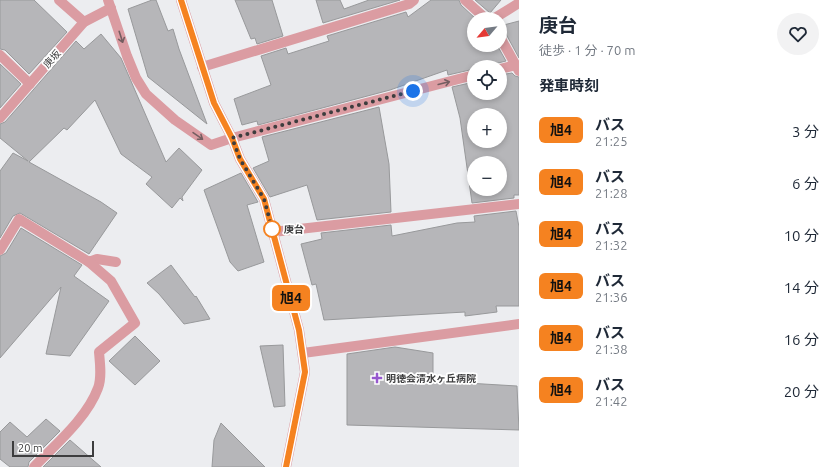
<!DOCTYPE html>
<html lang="ja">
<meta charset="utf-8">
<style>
:root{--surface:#fff;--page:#f2f2f3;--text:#1f2937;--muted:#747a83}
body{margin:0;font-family:Ubuntu,"Noto Sans JP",sans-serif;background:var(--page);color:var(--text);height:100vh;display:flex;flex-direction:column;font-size:15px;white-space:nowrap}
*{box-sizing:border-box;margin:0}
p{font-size:13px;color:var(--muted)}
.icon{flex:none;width:22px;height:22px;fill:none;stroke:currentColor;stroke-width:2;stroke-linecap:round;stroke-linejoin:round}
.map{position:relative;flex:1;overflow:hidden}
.drawer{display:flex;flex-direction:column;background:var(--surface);width:320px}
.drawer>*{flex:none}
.badge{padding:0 8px;border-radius:6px;font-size:14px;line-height:26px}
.needle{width:26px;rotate:241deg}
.buttons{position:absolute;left:467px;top:12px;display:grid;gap:8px}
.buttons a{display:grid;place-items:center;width:40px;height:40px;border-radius:50%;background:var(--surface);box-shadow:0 2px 6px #0003;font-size:20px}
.scale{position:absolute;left:12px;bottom:10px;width:82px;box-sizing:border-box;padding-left:4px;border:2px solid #3d3d3e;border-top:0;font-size:11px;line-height:14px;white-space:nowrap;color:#3d3d3e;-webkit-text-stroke:3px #fff;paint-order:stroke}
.you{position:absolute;width:20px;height:20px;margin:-10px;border:3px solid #fff;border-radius:50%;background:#1a73e8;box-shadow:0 0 0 6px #1a73e833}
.map>.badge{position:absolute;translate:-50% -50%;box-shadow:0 0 0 2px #fff}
h2{padding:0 20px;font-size:15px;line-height:36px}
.round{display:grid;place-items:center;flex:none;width:42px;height:42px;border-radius:21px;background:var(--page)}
.headline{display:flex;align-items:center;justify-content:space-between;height:68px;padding:0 20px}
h1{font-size:19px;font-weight:700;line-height:30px}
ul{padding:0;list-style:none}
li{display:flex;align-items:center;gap:12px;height:52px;padding:0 20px}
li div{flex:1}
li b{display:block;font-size:15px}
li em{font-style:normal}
li .badge{min-width:44px;font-weight:700;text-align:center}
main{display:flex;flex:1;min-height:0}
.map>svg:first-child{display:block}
.building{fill:#b6b6b9;stroke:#98999b;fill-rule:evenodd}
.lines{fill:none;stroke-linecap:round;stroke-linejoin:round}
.minor{stroke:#db9ca2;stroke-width:10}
.oneway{stroke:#745e61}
.line-casing{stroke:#fff;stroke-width:9}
.line{stroke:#f58220;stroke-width:6}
.walk{stroke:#3d3d3e;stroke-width:4;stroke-dasharray:0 7.2}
.stop-dot{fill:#fff;stroke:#f58220;stroke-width:2}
.poi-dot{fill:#9658ce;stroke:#fff;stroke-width:1.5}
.labels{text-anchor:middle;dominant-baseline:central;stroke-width:3.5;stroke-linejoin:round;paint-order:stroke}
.street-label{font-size:10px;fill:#3d3d3e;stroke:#fff}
.stop-label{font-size:10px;font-weight:bold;fill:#3d3d3e;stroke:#fff;text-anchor:start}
.poi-label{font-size:10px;font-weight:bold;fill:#3d3d3e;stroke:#fff;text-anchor:start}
</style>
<main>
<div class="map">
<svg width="519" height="467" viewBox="0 0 519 467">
<rect width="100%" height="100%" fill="#ecedf0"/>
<g class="building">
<path d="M0,0H34L67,32L29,74L5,50L0,49Z"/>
<path d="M152,0H156L168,31L173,29L179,49L207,124L148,77L128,9Z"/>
<path d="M235,0H272L283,36L257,44L255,38L251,39Z"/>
<path d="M316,0H340L344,9L369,0H400L323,23Z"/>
<path d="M431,0H459L461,5L476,19H474V45H497L506,61L498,63L494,67H474V69L448,75L447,70L390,90L258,125L257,121L242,125L234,99L271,85L261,56L286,48L288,54L329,41L327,36L406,12L408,17Z"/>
<path d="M475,0H501L490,13Z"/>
<path d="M519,21V58L506,34L500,31V26Z"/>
<path d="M101,34L121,58L166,162L179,148L202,170L182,197L183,201L180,198L172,208L146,184L152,177L121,154L95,100L67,130L64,128L29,162L101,202L117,213L89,254L20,213L13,216L0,238V171L13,153L28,161L0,138V124L5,122L76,41L84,49Z"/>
<path d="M0,64L21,84L0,108Z"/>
<path d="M512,73L515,76L519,77V195H514V198L472,203L460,118L452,87L474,82V93H500V75ZM474,115H500V141H474ZM474,163H500V189H474Z"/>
<path d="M379,107L389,164L391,212L317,220L307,185L270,197L253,168L269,161L262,137Z"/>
<path d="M241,173L258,202L247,205L264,262L238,271L230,262L204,190Z"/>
<path d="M516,211L519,227V306H496L497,312L465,316V312L324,320L316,284L312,285L301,244L322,239L321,233L391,225L392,236L457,223L475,222L474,216Z"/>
<path d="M21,228L82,265L74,276L109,301L70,356L46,354L61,287L0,358V256L6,253Z"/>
<path d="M171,265L195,297L196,296L210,319L184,324L159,294L147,283Z"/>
<path d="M135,336L160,361L135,385L109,361Z"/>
<path d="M283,345L285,406L274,407L260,346Z"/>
<path d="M395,347L433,353V381L517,386L519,430L347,425V354Z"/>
<path d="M46,419L60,431L29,462L28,467H10L0,459V432L10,422L27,437Z"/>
<path d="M221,423L265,467H212L214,440Z"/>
<path d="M70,440L101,467H43Z"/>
</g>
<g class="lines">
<g class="minor">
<path d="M59,0L84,22"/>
<path d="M108,0L127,56L136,78L146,94L175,120L211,145L232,138L474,75"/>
<path d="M181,0L214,103L232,138L240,159L264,199L299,330L305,372L286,467"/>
<path d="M465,0L486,19"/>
<path d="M493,19L519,3"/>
<path d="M500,37L519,71"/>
<path d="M0,55L30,84"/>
<path d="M202,67L409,4L414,0"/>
<path d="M500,69L516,65"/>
<path d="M0,118L84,22L111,8"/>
<path d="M273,232L519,204"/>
<path d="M0,250L19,219L89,262L97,259L116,262"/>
<path d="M303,353L519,324"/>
<path d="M34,467C56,444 87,418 98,388C102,378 100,363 99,352L135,323L111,281L89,262"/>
</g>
</g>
<defs><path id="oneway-shaft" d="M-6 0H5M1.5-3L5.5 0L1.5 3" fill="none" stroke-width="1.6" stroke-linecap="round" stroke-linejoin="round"/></defs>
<g class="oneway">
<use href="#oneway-shaft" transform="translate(121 37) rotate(72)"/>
<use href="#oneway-shaft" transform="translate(444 83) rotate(-14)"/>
<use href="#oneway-shaft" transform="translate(198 136) rotate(35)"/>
</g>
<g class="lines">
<defs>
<path id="line" d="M181,0L214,103L232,138L240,159L264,199L299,330L305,372L286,467"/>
</defs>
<use href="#line" class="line-casing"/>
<use href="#line" class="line"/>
<path class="walk" d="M272,229L273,232L264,199L240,159L232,138L413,91"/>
</g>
<circle class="stop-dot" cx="272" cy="229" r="8"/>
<path class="poi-dot" d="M375 372h4v4h4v4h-4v4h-4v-4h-4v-4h4z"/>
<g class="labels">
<g class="street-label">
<text transform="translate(52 59) rotate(-49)">庚坂</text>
</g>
<g class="stop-label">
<text x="284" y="229">庚台</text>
</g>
<g class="poi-label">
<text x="386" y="378">明徳会清水ヶ丘病院</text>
</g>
</g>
</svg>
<div class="buttons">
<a><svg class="needle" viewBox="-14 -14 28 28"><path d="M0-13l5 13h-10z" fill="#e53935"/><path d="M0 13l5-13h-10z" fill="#747a83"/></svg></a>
<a><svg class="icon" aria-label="locate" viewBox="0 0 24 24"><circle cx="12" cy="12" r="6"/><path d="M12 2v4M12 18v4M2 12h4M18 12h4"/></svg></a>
<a>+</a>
<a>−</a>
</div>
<div class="scale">20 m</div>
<div class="you" style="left:413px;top:91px"></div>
<b class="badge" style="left:291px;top:298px;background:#f58220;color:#111">旭4</b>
</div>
<section class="drawer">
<div class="headline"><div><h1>庚台</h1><p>徒歩 · 1 分 · 70 m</p></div><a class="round"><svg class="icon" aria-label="heart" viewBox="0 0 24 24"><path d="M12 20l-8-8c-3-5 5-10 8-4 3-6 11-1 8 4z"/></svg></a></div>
<h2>発車時刻</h2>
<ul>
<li><span class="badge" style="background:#f58220;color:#111">旭4</span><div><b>バス</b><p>21:25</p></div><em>3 分</em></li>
<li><span class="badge" style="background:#f58220;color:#111">旭4</span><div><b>バス</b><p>21:28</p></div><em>6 分</em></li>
<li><span class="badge" style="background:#f58220;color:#111">旭4</span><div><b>バス</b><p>21:32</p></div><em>10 分</em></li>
<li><span class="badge" style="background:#f58220;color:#111">旭4</span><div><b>バス</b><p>21:36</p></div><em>14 分</em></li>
<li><span class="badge" style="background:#f58220;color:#111">旭4</span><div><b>バス</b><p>21:38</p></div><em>16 分</em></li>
<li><span class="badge" style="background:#f58220;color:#111">旭4</span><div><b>バス</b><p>21:42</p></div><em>20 分</em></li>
</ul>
</section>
</main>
